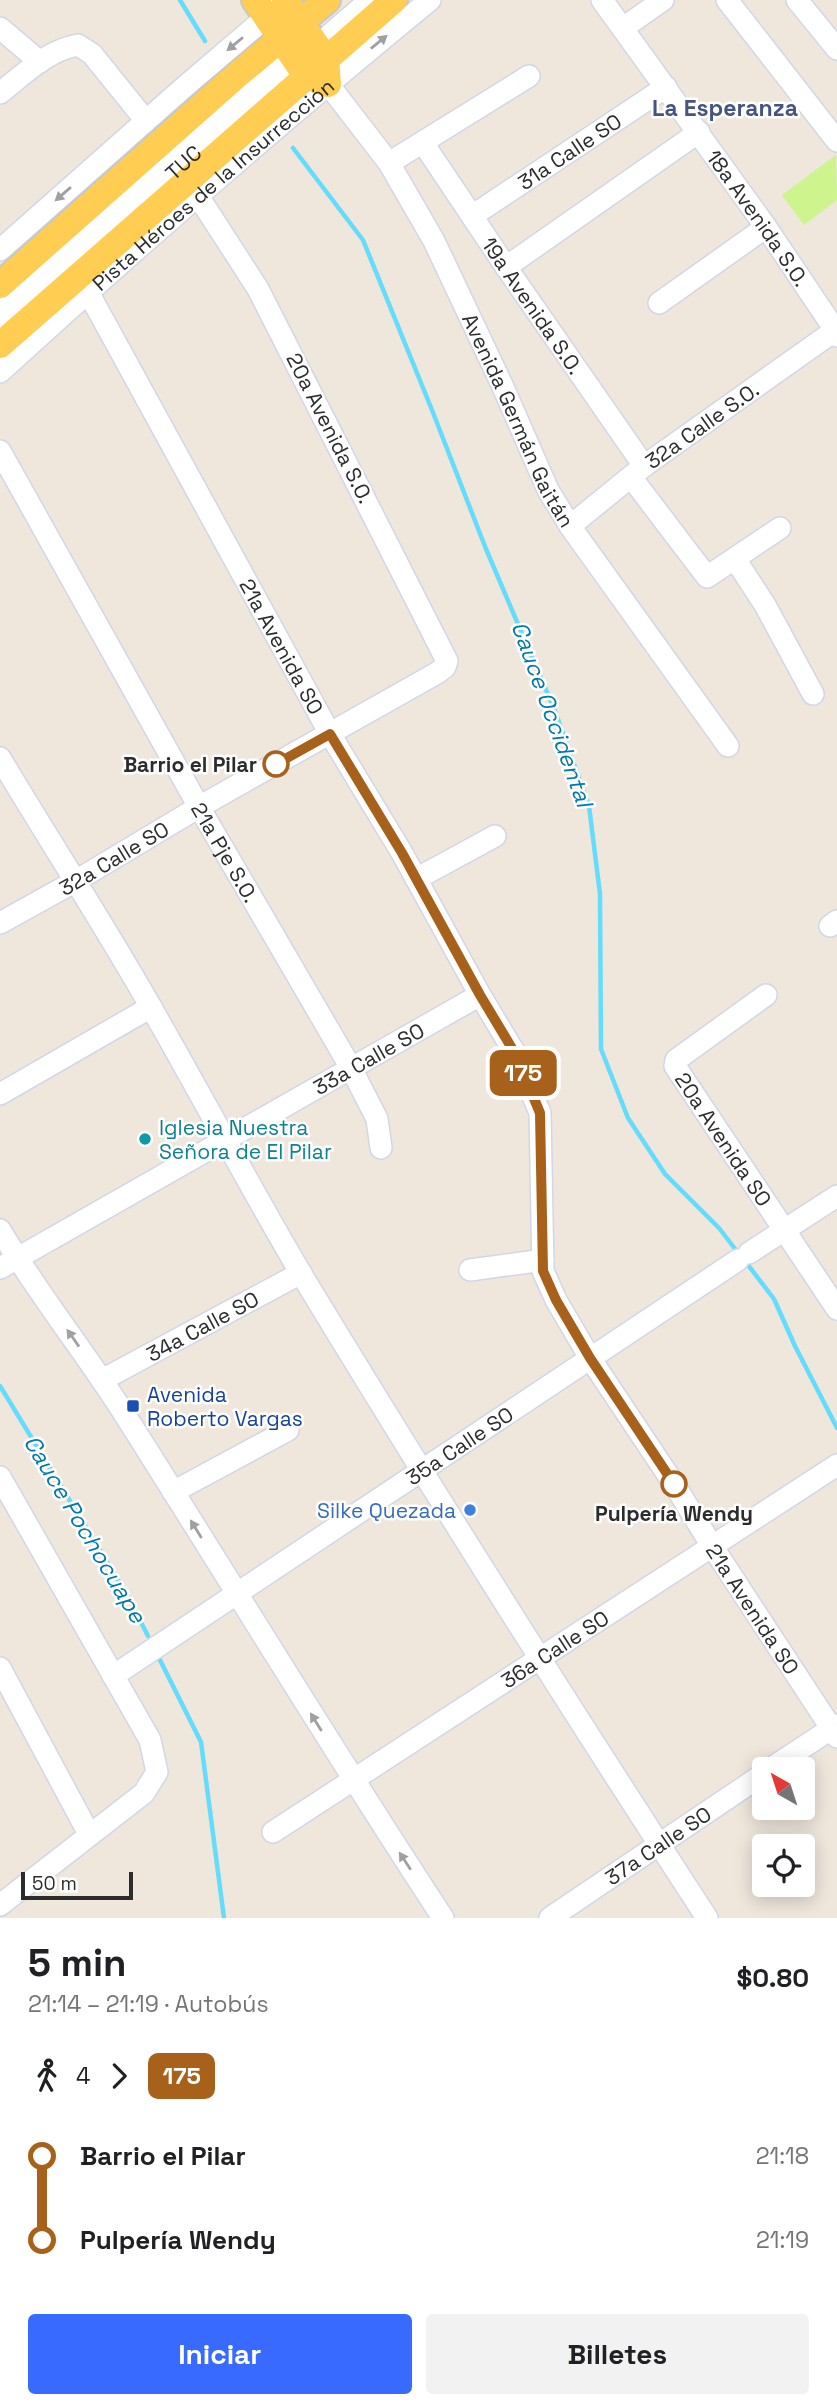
<!DOCTYPE html>
<html lang="es">
<meta charset="utf-8">
<style>
:root{--surface:#fff;--page:#f2f2f2;--text:#202124;--muted:#757577;--accent:#396aff}
body{margin:0;font-family:"Space Grotesk",sans-serif;background:var(--page);color:var(--text);height:100vh;display:flex;flex-direction:column;font-size:26px;white-space:nowrap}
*{box-sizing:border-box;margin:0}
p{font-size:23px;color:var(--muted)}
.icon{flex:none;width:38px;height:38px;fill:none;stroke:currentColor;stroke-width:2;stroke-linecap:round;stroke-linejoin:round}
.map{position:relative;height:1918px;overflow:hidden}
.drawer{display:flex;flex-direction:column;background:var(--surface);flex:1}
.drawer>*{flex:none}
.badge{padding:0 14px;border-radius:10px;font-size:24px;line-height:46px}
.needle{width:46px;rotate:321deg}
.controls{position:absolute;left:752px;top:1757px;display:grid;gap:14px}
.controls a{display:grid;place-items:center;width:63px;height:63px;border-radius:7px;background:var(--surface);box-shadow:0 4px 18px #0003;font-size:35px}
.scale{position:absolute;left:21px;bottom:18px;width:112px;box-sizing:border-box;padding-left:7px;border:4px solid #2c2c2c;border-top:0;font-size:19px;line-height:24px;white-space:nowrap;color:#2c2c2c;-webkit-text-stroke:5px #fff;paint-order:stroke}
.map>.badge{position:absolute;translate:-50% -50%;box-shadow:0 0 0 4px #fff}
.legs{display:flex;align-items:center;gap:10px;height:77px;padding:0 28px;font-size:23px}
.legs p{margin-inline-start:auto}
.headline{display:flex;align-items:center;justify-content:space-between;height:119px;padding:0 28px}
h1{font-size:38px;font-weight:700;line-height:52px}
.action{display:flex;gap:14px;margin-top:auto;padding:14px 28px}
.action a{flex:1;height:80px;border-radius:7px;background:var(--accent);color:#fff;font-size:28px;font-weight:700;line-height:80px;text-align:center}
.action a+a{background:var(--page);color:var(--text)}
ul{padding:0 28px;list-style:none}
li{display:flex;align-items:center;gap:24px;height:84px;font-size:26px}
li i{display:grid;place-items:center;width:10px;height:100%;margin:0 9px;background:currentColor}
li i::after{content:'';width:18px;height:18px;margin:-9px;border:5px solid;border-radius:50%;background:var(--surface)}
li p{margin-inline-start:auto}
li:first-child i{background:linear-gradient(#0000 50%,currentColor 0)}
li:last-child i{background:linear-gradient(currentColor 50%,#0000 0)}
.map>svg:first-child{display:block}
.pitch{fill:#cef48e}
.lines{fill:none;stroke-linecap:round;stroke-linejoin:round}
.stream{stroke:#64dcfc;stroke-width:4.5}
.minor-casing{stroke:#d1d7e6;stroke-width:24}
.major-casing{stroke:#c8c8c8;stroke-width:30}
.minor{stroke:#fff;stroke-width:21}
.major{stroke:#ffcd51;stroke-width:26}
.oneway{fill:#a0a0a0}
.line-1-casing{stroke:#fff;stroke-width:16}
.line-1{stroke:#a8611a;stroke-width:10}
.stop-1-dot{fill:#fff;stroke:#a8611a;stroke-width:3.5}
.culture-dot{fill:#0f9aa8;stroke:#fff;stroke-width:2.5}
.transit-dot{fill:#1a4fb4;stroke:#fff;stroke-width:2.5}
.shop-dot{fill:#3f7fe0;stroke:#fff;stroke-width:2.5}
.labels{text-anchor:middle;dominant-baseline:central;stroke-width:5;stroke-linejoin:round;paint-order:stroke}
.street-label{font-size:21px;fill:#2c2c2c;stroke:#fff}
.stop-label{font-size:21px;font-weight:bold;fill:#2c2c2c;stroke:#fff;text-anchor:end}
.culture-label{font-size:21px;fill:#0d838f;stroke:#fff;text-anchor:start}
.transit-label{font-size:21px;fill:#164399;stroke:#fff;text-anchor:start}
.shop-label{font-size:21px;fill:#366cbe;stroke:#fff;text-anchor:end}
.neighbourhood-label{font-size:23px;font-weight:bold;fill:#465482;stroke:#fff}
.water-label{font-size:23px;font-style:italic;fill:#007aab;stroke:#fff}
</style>
<div class="map">
<svg width="837" height="1918" viewBox="0 0 837 1918">
<rect width="100%" height="100%" fill="#efe6dc"/>
<path class="pitch" d="M836,155L837,200L804,225L782,195Z"/>
<g class="lines">
<g class="stream">
<path d="M180,0L205,41"/>
<path d="M293,148L363,240L432,410L486,549L555,711L589,806L600,894L601,1049L628,1118L665,1174L719,1228L739,1254"/>
<path d="M745,1261L774,1299L795,1346L837,1428"/>
<path d="M0,1386L126,1593L148,1636"/>
<path d="M159,1658L201,1742L224,1918"/>
</g>
<defs>
<g id="minor">
<path id="s1" d="M602,0L766,227L835,330L837,336"/>
<path d="M727,0L837,141"/>
<path d="M797,0L837,49"/>
<path d="M0,28L40,62"/>
<path d="M623,28L663,0"/>
<path id="s2" d="M328,84L389,163L434,241L503,387L548,490L570,526L728,746"/>
<path d="M0,93C24,74 48,50 78,45L92,54L146,121"/>
<path id="s3" d="M423,143L506,267L644,466"/>
<path d="M389,163L529,76"/>
<path id="s4" d="M472,216L666,87"/>
<path d="M0,250L182,89L277,8"/>
<path d="M506,267L699,132"/>
<path id="s5" d="M88,292L330,734L402,853L480,995L516,1055L540,1113L543,1271L556,1300L590,1358L674,1484L712,1546L837,1737"/>
<path d="M659,303L766,227"/>
<path d="M0,306L289,51"/>
<path id="s6" d="M0,328L191,155L370,0"/>
<path id="s7" d="M0,372C140,244 284,120 430,0"/>
<path id="s8" d="M0,451L199,807L351,1068L377,1119L381,1148"/>
<path d="M631,477L707,577L780,528"/>
<path id="s9" d="M570,526L644,466L837,329"/>
<path d="M735,559L765,605L813,694"/>
<path d="M0,758C50,842 104,924 152,1009C203,1098 251,1189 303,1277C434,1493 569,1706 707,1918"/>
<path d="M416,879L495,836"/>
<path id="s10" d="M0,923L74,882L199,807L437,673L445,667L447,661L258,289L198,196"/>
<path d="M830,926L837,921"/>
<path id="s11" d="M766,995L676,1060L675,1066L837,1309"/>
<path d="M0,1094L151,1007"/>
<path d="M0,1230C38,1294 85,1352 125,1415C231,1582 334,1752 443,1918"/>
<path d="M749,1253L837,1196"/>
<path id="s12" d="M0,1268L480,995"/>
<path d="M470,1270L543,1260"/>
<path id="s13" d="M102,1380L301,1273"/>
<path d="M0,1477L150,1740L157,1772L144,1793L0,1905"/>
<path d="M173,1492L288,1430"/>
<path d="M0,1668L89,1834"/>
<path id="s14" d="M113,1676L738,1260"/>
<path d="M770,1769L837,1725"/>
<path id="s15" d="M273,1832L837,1465"/>
<path id="s16" d="M550,1918L765,1773"/>
</g>
<g id="major">
<path d="M255,0L306,76L328,84L326,59L285,0"/>
<path d="M0,285L236,76L327,0"/>
<path d="M0,345L394,0"/>
</g>
</defs>
<use href="#minor" class="minor-casing"/>
<use href="#major" class="major-casing"/>
<use href="#minor" class="minor"/>
<use href="#major" class="major"/>
</g>
<defs><path id="oneway-solid" d="M-6-.8H1V-3.2L6.5 0L1 3.2V.8H-6Z" transform="scale(1.75)"/></defs>
<g class="oneway">
<use href="#oneway-solid" transform="translate(379 42) rotate(-39)"/>
<use href="#oneway-solid" transform="translate(235 44) rotate(140)"/>
<use href="#oneway-solid" transform="translate(63 194) rotate(139)"/>
<use href="#oneway-solid" transform="translate(73 1338) rotate(-125)"/>
<use href="#oneway-solid" transform="translate(196 1529) rotate(-122)"/>
<use href="#oneway-solid" transform="translate(316 1722) rotate(-122)"/>
<use href="#oneway-solid" transform="translate(405 1861) rotate(-123)"/>
</g>
<g class="lines">
<defs>
<path id="line-1" d="M276,764L330,734L402,853L480,995L516,1055L540,1113L543,1271L556,1300L590,1358L674,1484"/>
</defs>
<use href="#line-1" class="line-1-casing"/>
<use href="#line-1" class="line-1"/>
</g>
<g class="stop-1-dot">
<circle cx="276" cy="764" r="12"/>
<circle cx="674" cy="1484" r="12"/>
</g>
<circle class="culture-dot" cx="145" cy="1139" r="7"/>
<rect class="transit-dot" x="126" y="1399" width="14" height="14" rx="3.5"/>
<circle class="shop-dot" cx="470" cy="1510" r="7"/>
<g class="labels">
<g class="street-label">
<text stroke="none"><textPath href="#s4" startOffset="117">31a Calle SO</textPath></text>
<text stroke="none"><textPath href="#s6" startOffset="247">TUC</textPath></text>
<text stroke="none"><textPath href="#s7" startOffset="284">Pista Héroes de la Insurrección</textPath></text>
<text stroke="none"><textPath href="#s1" startOffset="268">18a Avenida S.O.</textPath></text>
<text stroke="none"><textPath href="#s3" startOffset="196">19a Avenida S.O.</textPath></text>
<text stroke="none"><textPath href="#s2" startOffset="388">Avenida Germán Gaitán</textPath></text>
<text stroke="none"><textPath href="#s9" startOffset="166">32a Calle S.O.</textPath></text>
<text transform="translate(330 428) rotate(63)">20a Avenida S.O.</text>
<text stroke="none"><textPath href="#s5" startOffset="404">21a Avenida SO</textPath></text>
<text stroke="none"><textPath href="#s8" startOffset="460">21a Pje S.O.</textPath></text>
<text stroke="none"><textPath href="#s10" startOffset="131">32a Calle SO</textPath></text>
<text stroke="none"><textPath href="#s12" startOffset="424">33a Calle SO</textPath></text>
<text stroke="none"><textPath href="#s11" startOffset="205">20a Avenida SO</textPath></text>
<text stroke="none"><textPath href="#s13" startOffset="114">34a Calle SO</textPath></text>
<text stroke="none"><textPath href="#s14" startOffset="416">35a Calle SO</textPath></text>
<text stroke="none"><textPath href="#s5" startOffset="1494">21a Avenida SO</textPath></text>
<text stroke="none"><textPath href="#s15" startOffset="336">36a Calle SO</textPath></text>
<text stroke="none"><textPath href="#s16" startOffset="130">37a Calle SO</textPath></text>
</g>
<g class="stop-label">
<text x="257" y="764">Barrio el Pilar</text>
<text x="674" y="1513" text-anchor="middle">Pulpería Wendy</text>
</g>
<g class="culture-label">
<text x="159" y="1127">Iglesia Nuestra<tspan x="159" dy="24">Señora de El Pilar</tspan></text>
</g>
<g class="transit-label">
<text x="147" y="1394">Avenida<tspan x="147" dy="24">Roberto Vargas</tspan></text>
</g>
<g class="shop-label">
<text x="456" y="1510">Silke Quezada</text>
</g>
<g class="neighbourhood-label">
<text x="725" y="108">La Esperanza</text>
</g>
<g class="water-label">
<text transform="translate(552 714) rotate(70)">Cauce Occidental</text>
<text transform="translate(85 1529) rotate(59)">Cauce Pochocuape</text>
</g>
</g>
</svg>
<div class="controls">
<a><svg class="needle" viewBox="-14 -14 28 28"><path d="M0-13l5 13h-10z" fill="#e53935"/><path d="M0 13l5-13h-10z" fill="#757577"/></svg></a>
<a><svg class="icon" aria-label="locate" viewBox="0 0 24 24"><circle cx="12" cy="12" r="6"/><path d="M12 2v4M12 18v4M2 12h4M18 12h4"/></svg></a>
</div>
<div class="scale">50 m</div>
<b class="badge" style="left:523px;top:1073px;background:#a8611a;color:#fff">175</b>
</div>
<section class="drawer">
<div class="headline"><div><h1>5 min</h1><p>21:14 – 21:19 · Autobús</p></div><b>$0.80</b></div>
<div class="legs"><svg class="icon" aria-label="walk" viewBox="0 0 24 24"><circle cx="13" cy="4" r="2"/><path d="M13 8l-2 6 4 7M11 14l-3 7M7 12l3-4h3l4 4"/></svg>4<svg class="icon" aria-label="forward" viewBox="0 0 24 24"><path d="M9 5l7 7-7 7"/></svg><b class="badge" style="background:#a8611a;color:#fff">175</b></div>
<ul>
<li><i style="color:#a8611a"></i><b>Barrio el Pilar</b><p>21:18</p></li>
<li><i style="color:#a8611a"></i><b>Pulpería Wendy</b><p>21:19</p></li>
</ul>
<div class="action"><a>Iniciar</a><a>Billetes</a></div>
</section>
